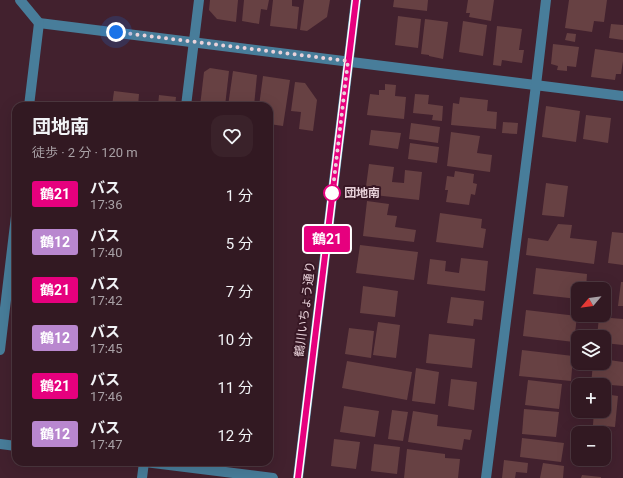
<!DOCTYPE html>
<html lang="ja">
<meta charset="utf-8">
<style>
:root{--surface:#321922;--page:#3a222a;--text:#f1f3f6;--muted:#a8a0a5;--line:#4d3840}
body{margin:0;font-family:Roboto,"Noto Sans JP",sans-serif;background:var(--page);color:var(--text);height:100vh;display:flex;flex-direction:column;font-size:15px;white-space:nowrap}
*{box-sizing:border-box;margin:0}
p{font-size:13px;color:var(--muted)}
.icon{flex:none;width:22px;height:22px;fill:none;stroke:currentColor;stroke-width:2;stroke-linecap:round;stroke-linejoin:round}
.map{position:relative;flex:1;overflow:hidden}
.side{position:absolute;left:12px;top:102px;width:261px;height:364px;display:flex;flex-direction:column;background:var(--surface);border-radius:12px;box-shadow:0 4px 16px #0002,0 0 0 1px var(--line)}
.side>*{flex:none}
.badge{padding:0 8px;border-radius:3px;font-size:14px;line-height:26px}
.needle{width:26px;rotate:241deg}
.buttons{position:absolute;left:571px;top:282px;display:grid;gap:8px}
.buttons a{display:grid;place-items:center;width:40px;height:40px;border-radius:8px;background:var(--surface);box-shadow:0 4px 16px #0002,0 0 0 1px var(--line);font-size:20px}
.you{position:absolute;width:20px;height:20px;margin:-10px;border:3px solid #fff;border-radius:50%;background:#1a73e8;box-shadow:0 0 0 6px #1a73e833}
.map>.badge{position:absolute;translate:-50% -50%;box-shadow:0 0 0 2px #fff}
.round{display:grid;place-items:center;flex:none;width:42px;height:42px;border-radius:12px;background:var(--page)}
.overview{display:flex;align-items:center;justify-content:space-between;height:68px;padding:0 20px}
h1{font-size:19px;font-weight:700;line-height:30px}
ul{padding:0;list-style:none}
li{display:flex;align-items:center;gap:12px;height:48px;padding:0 20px}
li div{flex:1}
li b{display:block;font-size:15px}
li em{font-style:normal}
li .badge{min-width:44px;font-weight:700;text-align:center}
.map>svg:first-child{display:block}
.building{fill:#674143}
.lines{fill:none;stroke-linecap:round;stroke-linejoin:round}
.minor{stroke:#487d9a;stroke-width:10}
.line-casing{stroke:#fff;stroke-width:9}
.line{stroke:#e6007e;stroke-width:6}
.walk{stroke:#e9d2da;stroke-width:4;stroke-dasharray:0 7.2}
.stop-dot{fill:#fff;stroke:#e6007e;stroke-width:2}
.labels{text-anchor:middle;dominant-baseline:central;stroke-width:4;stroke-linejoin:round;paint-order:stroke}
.stop-label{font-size:12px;font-weight:bold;fill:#e9d2da;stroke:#371724;text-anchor:start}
.street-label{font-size:12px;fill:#e9d2da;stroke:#371724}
</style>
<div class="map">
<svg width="623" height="478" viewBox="0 0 623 478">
<rect width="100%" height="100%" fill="#42212e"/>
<g class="building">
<path d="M210,0H238L236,22L217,19L209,10Z"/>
<path d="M244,0H269L267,10L261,9L259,24L242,21Z"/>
<path d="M273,0H292V6L299,7L297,29L270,26Z"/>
<path d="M304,0H330L327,17L307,31L300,30Z"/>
<path d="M394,0H428L427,11L393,7Z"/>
<path d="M468,0H494L491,21L469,17L470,13H466Z"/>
<path d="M569,0H607L604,22L594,21L592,32L565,28Z"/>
<path d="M398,16L421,19L418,48L395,45Z"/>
<path d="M425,19L448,22L443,59L429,56V55L421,54Z"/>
<path d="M463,21L487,25L483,56L459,52Z"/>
<path d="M611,24L623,25V40L609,38Z"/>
<path d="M497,26L522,29L519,50H524L522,63L502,60L501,66L493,65Z"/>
<path d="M567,33L576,34L575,42L565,40Z"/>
<path d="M553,44L579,47L576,67L567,66V71L557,70L558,66L551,64Z"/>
<path d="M595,49L623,53V61L621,74H616L615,80L591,77Z"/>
<path d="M210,68L229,71L225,106H200L204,72Z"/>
<path d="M233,71L257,75L254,106H228Z"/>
<path d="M263,76L290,80L283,126L269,124V106H259Z"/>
<path d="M295,82L305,83L317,100L313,131L299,129L301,112L291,111Z"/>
<path d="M385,84L396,85L395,96L406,97L404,119L367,115L370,94L379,95V90H385Z"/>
<path d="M114,91L139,94L138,106H112Z"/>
<path d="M415,94L429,95L428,104L443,106L442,121L432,120L433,115L413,113Z"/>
<path d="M159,95L176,97L175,106H158Z"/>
<path d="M460,97L488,100L487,111L497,112L496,129L451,125L453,103L459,104Z"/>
<path d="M546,106L580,111L576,142L542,137Z"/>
<path d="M586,115L611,118L608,143L583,139Z"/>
<path d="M503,122L518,123L517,134L502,133Z"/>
<path d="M411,123L440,127L438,143L409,139Z"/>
<path d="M371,130L401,133L398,149L369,145Z"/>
<path d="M451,132L480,136L477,153L492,155L490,172L447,166Z"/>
<path d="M410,143L439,147L437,163L408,159Z"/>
<path d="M369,164L394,167L392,182L404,183L405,170L422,172L419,200L365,194Z"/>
<path d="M455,171L474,174L473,183L477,184L475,195L471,194L469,205L446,202L448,190H445L447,176L454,177Z"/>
<path d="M546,183L568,186L564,217L542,215Z"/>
<path d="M367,201L389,204L387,215L397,216L395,227L416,230L414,242L363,236Z"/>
<path d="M440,213L482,219L481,228L486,229L483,248L436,242Z"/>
<path d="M558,224L572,225L570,238L597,241L594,264L526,255L528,238L548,241Z"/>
<path d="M612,232L623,233V265L608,263Z"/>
<path d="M360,245L418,252L414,280L356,273Z"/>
<path d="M461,258L488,261L485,291L427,284L430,259L446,261L445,271L459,273Z"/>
<path d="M536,268L587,274L586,289H578V299L533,294Z"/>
<path d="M621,282H623V306H618Z"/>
<path d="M363,286L398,291L395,317L360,313Z"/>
<path d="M451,297L484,301L482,320L474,319L473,326L447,323Z"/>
<path d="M526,310L577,316L574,342L523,336Z"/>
<path d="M599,317L623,319V345L604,343V337H597Z"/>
<path d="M378,322L400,325L396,358L373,355Z"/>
<path d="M349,328L374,331L371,358L345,354Z"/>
<path d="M429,334L475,339L472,368L426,363Z"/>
<path d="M522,350L573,356L571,381L519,376Z"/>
<path d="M604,352L609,353V360L623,362V386L611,385V388L604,387V385H591L593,363H604Z"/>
<path d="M347,361L412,372L407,400L342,388Z"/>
<path d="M416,368L439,372L435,404L412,401Z"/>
<path d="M451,379L477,382L474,410L448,406Z"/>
<path d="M528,380L562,384L559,409L525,405Z"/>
<path d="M604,394L618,396L615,427L593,425L594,411H604Z"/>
<path d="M344,406L379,411L375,437L340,432Z"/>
<path d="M524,409L559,412L556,437L522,434Z"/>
<path d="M392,410L408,412L403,441L388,439Z"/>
<path d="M413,411L438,415L437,426L472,430L470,440L464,439L462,450L408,442Z"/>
<path d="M604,434L609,435L606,466L584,464V459H604Z"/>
<path d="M522,438L564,443L561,462L520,457Z"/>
<path d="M334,439L360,442L356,469L331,466Z"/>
<path d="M374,444L400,447L397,474L371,471Z"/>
<path d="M407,449L445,454V458L460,459L458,478H404Z"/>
<path d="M504,460L528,463L527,473L516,472L515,478H502Z"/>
<path d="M543,463L564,466L563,478H540Z"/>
<path d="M582,475L601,477V478H581Z"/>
</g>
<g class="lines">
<g class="minor">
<path d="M20,0L39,23L623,96"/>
<path d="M29,106L39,23"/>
<path d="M186,106L199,0"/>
<path d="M0,350L16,216"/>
<path d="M0,444L16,446"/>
<path d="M145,462L273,478"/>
<path d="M142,478L144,462"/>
<path d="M298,478L356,0"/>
<path d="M486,478L536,85L546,0"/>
</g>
</g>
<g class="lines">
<defs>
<path id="line" d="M298,478L356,0"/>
</defs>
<use href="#line" class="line-casing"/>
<use href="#line" class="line"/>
<path class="walk" d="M116,32L348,61L332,197V193"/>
</g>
<circle class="stop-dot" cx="332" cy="193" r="8"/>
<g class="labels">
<g class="stop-label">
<text x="344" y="193">団地南</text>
</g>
<g class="street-label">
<text transform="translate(305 309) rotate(-83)">鶴川いちょう通り</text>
</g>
</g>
</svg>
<div class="buttons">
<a><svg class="needle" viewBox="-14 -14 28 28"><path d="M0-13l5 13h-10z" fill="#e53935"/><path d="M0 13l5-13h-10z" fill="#a8a0a5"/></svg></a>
<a><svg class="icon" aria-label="layers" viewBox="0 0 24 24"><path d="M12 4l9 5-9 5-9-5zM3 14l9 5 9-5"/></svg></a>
<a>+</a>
<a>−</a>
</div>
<div class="you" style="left:116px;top:32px"></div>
<b class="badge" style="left:327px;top:239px;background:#e6007e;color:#fff">鶴21</b>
<section class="side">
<div class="overview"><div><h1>団地南</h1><p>徒歩 · 2 分 · 120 m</p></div><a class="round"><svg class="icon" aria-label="heart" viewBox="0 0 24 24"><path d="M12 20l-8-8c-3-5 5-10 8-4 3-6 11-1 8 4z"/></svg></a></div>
<ul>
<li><span class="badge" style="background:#e6007e;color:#fff">鶴21</span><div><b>バス</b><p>17:36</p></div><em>1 分</em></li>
<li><span class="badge" style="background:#b987cf;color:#fff">鶴12</span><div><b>バス</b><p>17:40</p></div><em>5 分</em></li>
<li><span class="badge" style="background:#e6007e;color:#fff">鶴21</span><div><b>バス</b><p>17:42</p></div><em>7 分</em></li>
<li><span class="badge" style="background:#b987cf;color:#fff">鶴12</span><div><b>バス</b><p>17:45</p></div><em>10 分</em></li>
<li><span class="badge" style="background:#e6007e;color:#fff">鶴21</span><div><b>バス</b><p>17:46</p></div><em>11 分</em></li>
<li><span class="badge" style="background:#b987cf;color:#fff">鶴12</span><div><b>バス</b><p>17:47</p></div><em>12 分</em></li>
</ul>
</section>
</div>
